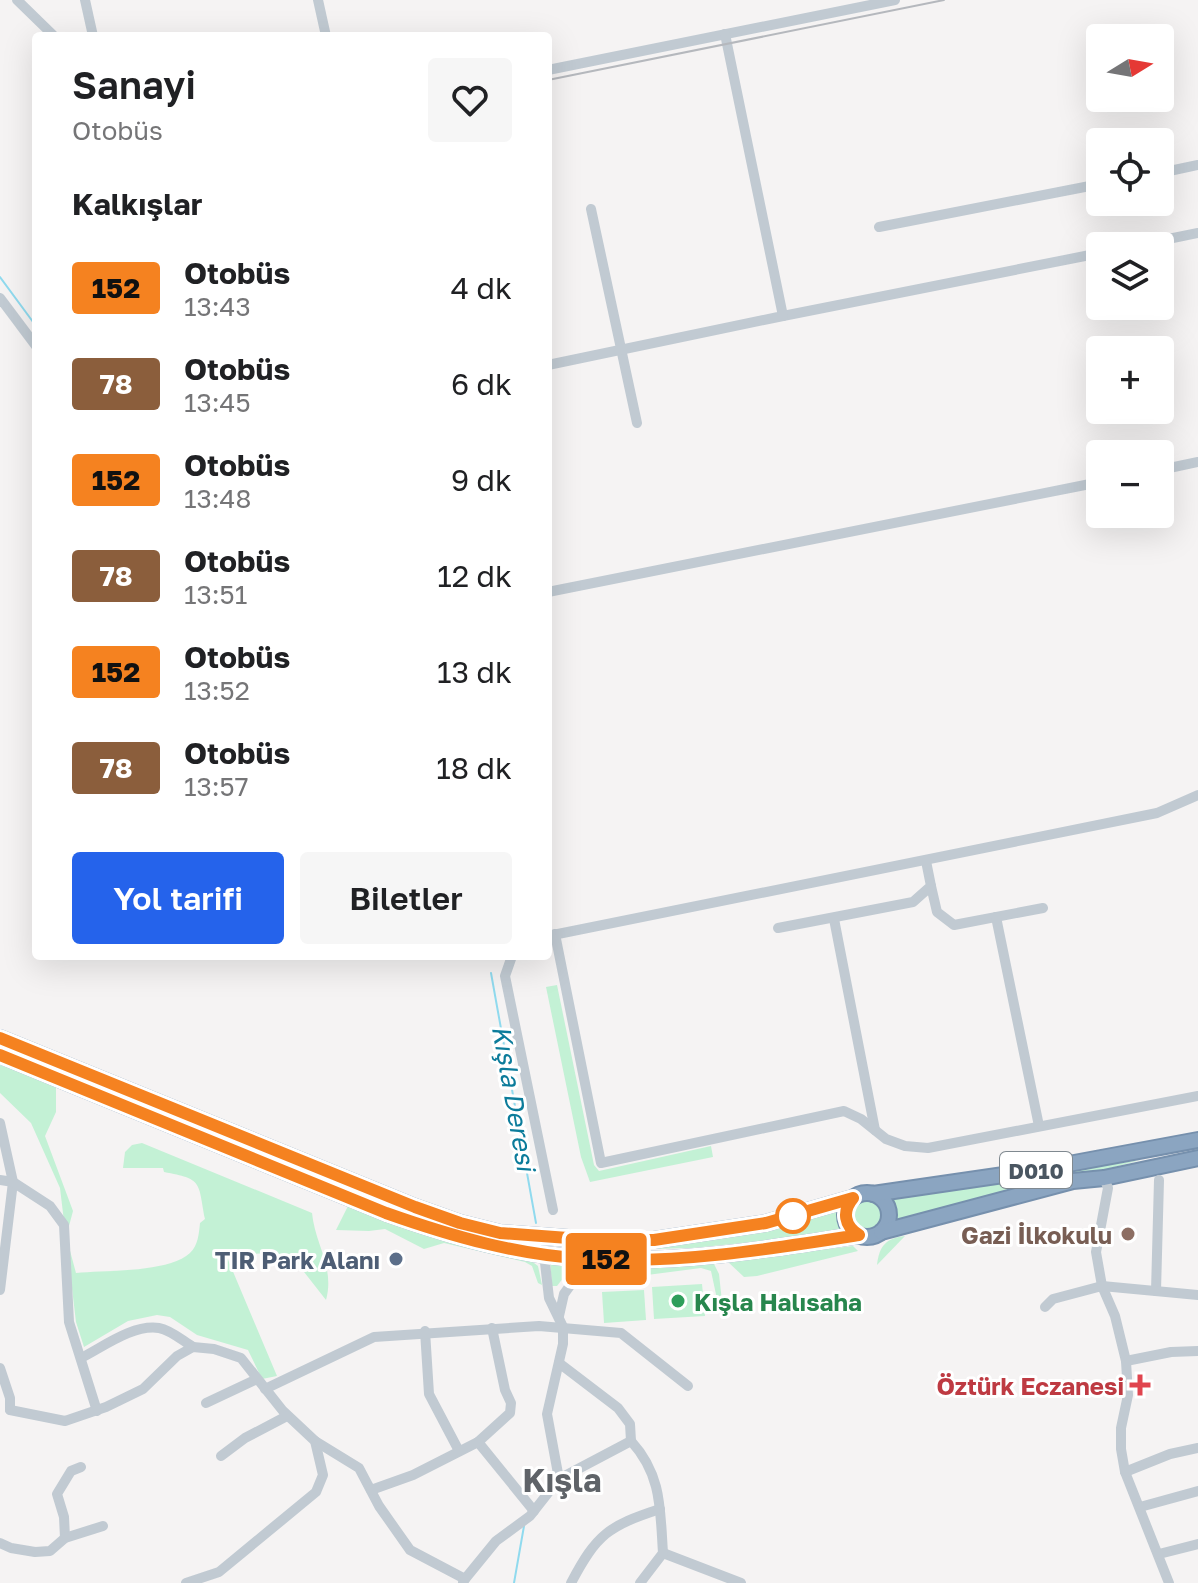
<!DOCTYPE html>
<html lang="tr">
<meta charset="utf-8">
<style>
:root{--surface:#fff;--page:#f6f6f6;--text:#202124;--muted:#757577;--accent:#2563eb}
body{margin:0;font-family:"Golos Text",sans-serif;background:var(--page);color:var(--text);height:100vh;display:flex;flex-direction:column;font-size:30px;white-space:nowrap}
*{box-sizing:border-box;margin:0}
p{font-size:26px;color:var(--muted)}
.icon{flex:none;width:44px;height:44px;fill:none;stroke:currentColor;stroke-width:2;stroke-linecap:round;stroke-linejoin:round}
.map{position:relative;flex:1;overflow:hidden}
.sheet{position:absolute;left:32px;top:32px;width:520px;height:928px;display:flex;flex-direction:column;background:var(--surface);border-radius:8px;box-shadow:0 8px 32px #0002}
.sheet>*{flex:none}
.badge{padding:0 16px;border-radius:6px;font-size:28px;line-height:52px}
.needle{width:52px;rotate:79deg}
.controls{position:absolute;left:1086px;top:24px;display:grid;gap:16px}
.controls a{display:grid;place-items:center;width:88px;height:88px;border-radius:8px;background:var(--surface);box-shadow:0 8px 32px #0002;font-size:40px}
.map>.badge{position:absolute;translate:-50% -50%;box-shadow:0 0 0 4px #fff}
h2{padding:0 40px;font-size:30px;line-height:72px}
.round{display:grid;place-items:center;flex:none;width:84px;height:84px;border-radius:8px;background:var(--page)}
.overview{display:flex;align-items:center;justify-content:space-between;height:136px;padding:0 40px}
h1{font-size:38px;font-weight:600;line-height:60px}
.action{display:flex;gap:16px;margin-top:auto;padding:16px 40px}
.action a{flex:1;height:92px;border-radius:8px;background:var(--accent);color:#fff;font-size:32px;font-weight:600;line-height:92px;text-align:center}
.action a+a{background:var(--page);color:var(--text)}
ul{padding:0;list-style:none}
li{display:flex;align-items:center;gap:24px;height:96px;padding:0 40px}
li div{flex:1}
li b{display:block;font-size:30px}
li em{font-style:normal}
li .badge{min-width:88px;font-weight:700;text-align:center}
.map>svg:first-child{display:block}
.green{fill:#c3f1d5}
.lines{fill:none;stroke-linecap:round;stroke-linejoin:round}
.stream{stroke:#90daee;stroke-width:2}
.highway-casing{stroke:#7690ad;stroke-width:18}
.minor{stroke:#c1cad2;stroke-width:10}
.highway{stroke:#8ba5c1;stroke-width:14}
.rail{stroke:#b5b8bd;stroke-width:2}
.line-casing{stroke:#fff;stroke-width:18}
.line{stroke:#f58220;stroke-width:12}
.stop-dot{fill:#fff;stroke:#f58220;stroke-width:4}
.education-dot{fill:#8d6e63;stroke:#fff;stroke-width:3}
.service-dot{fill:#5c6f8a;stroke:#fff;stroke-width:3}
.leisure-dot{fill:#2e9e5b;stroke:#fff;stroke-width:3}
.health-dot{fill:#e0444e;stroke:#fff;stroke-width:3}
.labels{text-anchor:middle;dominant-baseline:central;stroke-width:6;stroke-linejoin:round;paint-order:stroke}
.shield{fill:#fff;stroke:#808990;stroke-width:2}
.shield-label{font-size:22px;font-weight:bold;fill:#4a5661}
.education-label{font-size:24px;font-weight:bold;fill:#785e54;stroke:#fff;text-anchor:end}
.service-label{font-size:24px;font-weight:bold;fill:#4e5e75;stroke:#fff;text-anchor:end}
.leisure-label{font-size:24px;font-weight:bold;fill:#27864d;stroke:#fff;text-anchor:start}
.health-label{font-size:24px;font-weight:bold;fill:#be3a42;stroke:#fff;text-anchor:end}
.water-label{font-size:26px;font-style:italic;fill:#0c7c9b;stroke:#fff}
.district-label{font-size:32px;font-weight:bold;fill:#5f6368;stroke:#fff}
</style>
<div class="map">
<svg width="1198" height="1583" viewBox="0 0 1198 1583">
<rect width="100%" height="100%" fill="#f5f3f3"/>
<g class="green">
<path d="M557,985L594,1165L599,1171L711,1146L713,1157L590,1182L581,1157L546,987Z"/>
<path d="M0,1065L56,1084V1112L45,1136L73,1211L69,1226V1247L76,1273C106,1270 168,1273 190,1253C198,1246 199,1233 200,1223L205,1219C198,1182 203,1179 164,1172L163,1168H123L125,1152L132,1145L142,1143L312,1213C315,1244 335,1268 326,1300L297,1263L280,1264L272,1253L226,1255L277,1376L262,1379L248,1350L197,1335L170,1317L157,1315L128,1321L84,1347L76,1322L60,1188L31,1123L0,1093Z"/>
<path d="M1141,1160L892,1225L893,1211L887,1199Z"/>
<circle cx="867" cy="1215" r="14"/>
<path d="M349,1204L448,1242L530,1260L538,1266L542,1285L538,1283L532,1266L525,1262L444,1243L424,1249L385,1229L369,1231L336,1230Z"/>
<path d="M841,1207L843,1224L846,1233L692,1248L608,1250L692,1243Z"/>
<path d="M905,1236L877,1265C879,1246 886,1238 905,1236Z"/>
<path d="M853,1246L858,1251L757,1276L744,1277L727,1261Z"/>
<path d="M550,1260L574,1264L557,1286H552Z"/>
<path d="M706,1261L714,1264L719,1274L723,1311L720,1313L711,1271L701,1268L570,1285L589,1267L604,1265L614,1270L631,1271Z"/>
<path d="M702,1284L705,1316L654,1319L652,1287Z"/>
<path d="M644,1290L646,1320L604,1323L602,1292Z"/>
</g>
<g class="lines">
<g class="stream">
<path d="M0,277L36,326"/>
<path d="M488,956V957"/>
<path d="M491,973L536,1223"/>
<path d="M514,1583L524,1526"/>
</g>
<defs>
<g id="highway">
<path d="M0,1038L415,1207L460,1223L500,1233L595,1240H654L766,1223L853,1198"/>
<path d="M0,1055L386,1213C451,1236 520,1256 589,1259C679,1264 771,1249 859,1235"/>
<circle cx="867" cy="1215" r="22"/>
<path d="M873,1194L1031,1171L1198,1140"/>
<path d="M881,1232L1073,1181L1104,1178L1198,1158"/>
</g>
</defs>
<use href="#highway" class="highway-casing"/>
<g class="minor">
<path d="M17,0L54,36"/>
<path d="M85,0L93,36"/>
<path d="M318,0L326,36"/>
<path d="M548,70L895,0"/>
<path d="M1160,173L1198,165"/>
<path d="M591,209L637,423"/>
<path d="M879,227L1100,184"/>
<path d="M1134,246L1198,233"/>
<path d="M0,298L36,346"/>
<path d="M783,316L1100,253"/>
<path d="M548,365L783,316L725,34"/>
<path d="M1160,470L1198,462"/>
<path d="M548,592L1100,482"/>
<path d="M931,886L937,912L954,925L1043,908"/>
<path d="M996,917L1039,1126"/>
<path d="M834,919L875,1130"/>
<path d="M778,928L913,902L931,886L926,861"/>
<path d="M555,934L601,1163L844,1111L861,1119L886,1139L905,1146L928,1148L1198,1096"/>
<path d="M548,936L1157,813L1198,795"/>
<path d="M512,956L505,976L553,1210"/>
<path d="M0,1123L13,1182L0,1290"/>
<path d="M1104,1178L1108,1188L1096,1252L1102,1286L1115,1316L1126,1361L1128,1395L1121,1428V1449L1125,1472L1169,1583"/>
<path d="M0,1180L13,1182L50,1206L64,1225L69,1322L97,1411"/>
<path d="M544,1254L549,1298L563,1327V1344L547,1414L559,1479"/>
<path d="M1156,1291L1159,1180"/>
<path d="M1045,1307L1053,1299L1102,1286L1198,1295"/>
<path d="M559,1316L564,1294L589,1259"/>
<path d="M425,1331L429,1394L459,1451"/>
<path d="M81,1358C103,1347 133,1324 159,1328C171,1330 183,1341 193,1347"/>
<path d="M1126,1361L1171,1352L1198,1351"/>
<path d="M559,1363L618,1408L630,1424L631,1441"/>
<path d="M0,1368L10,1398V1410"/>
<path d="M265,1389L374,1337L539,1326L621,1333L688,1386"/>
<path d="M206,1403L257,1379"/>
<path d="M10,1410L65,1421L106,1407L143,1389L177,1356L193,1347L214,1349L241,1358L283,1411L315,1441L323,1475L316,1492L219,1572L186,1583"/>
<path d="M315,1441L359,1468L379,1506L410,1550L465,1579L463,1582"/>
<path d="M478,1442L534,1511"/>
<path d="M221,1456L245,1438L287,1416"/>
<path d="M1125,1472L1170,1454L1198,1448"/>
<path d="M371,1490L413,1475L478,1442L510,1413L511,1403L505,1390L492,1328"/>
<path d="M1140,1507L1198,1491"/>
<path d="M65,1538L64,1517L57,1494L71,1471L81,1467"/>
<path d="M0,1543L11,1548L35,1552L50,1551L65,1538L103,1526"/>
<path d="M663,1553L741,1583"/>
<path d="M1159,1554L1198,1544"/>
<path d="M465,1579L496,1541L530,1516L559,1479L631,1441C662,1475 660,1509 663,1553L640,1583"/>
<path d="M571,1583C597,1534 608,1526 660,1509"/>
</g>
<use href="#highway" class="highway"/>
<path class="rail" d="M548,80L944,0"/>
</g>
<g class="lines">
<defs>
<path id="line" d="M0,1038L415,1207L460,1223L500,1233L595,1240H654L766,1223L853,1198C842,1211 844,1226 859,1235C771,1249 679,1264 589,1259C520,1256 451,1236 386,1213L0,1055"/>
</defs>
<use href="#line" class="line-casing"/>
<use href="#line" class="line"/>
</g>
<circle class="stop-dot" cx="793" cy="1216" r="16"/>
<circle class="education-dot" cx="1128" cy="1234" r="8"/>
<circle class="service-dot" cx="396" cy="1259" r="8"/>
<circle class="leisure-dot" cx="678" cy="1301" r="8"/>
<path class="health-dot" d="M1136 1373h8v8h8v8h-8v8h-8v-8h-8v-8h8z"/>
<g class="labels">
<rect class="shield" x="1000" y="1152" width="72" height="36" rx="6"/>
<g class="shield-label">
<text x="1036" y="1170">D010</text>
</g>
<g class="education-label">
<text x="1112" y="1234">Gazi İlkokulu</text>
</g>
<g class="service-label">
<text x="380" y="1259">TIR Park Alanı</text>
</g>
<g class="leisure-label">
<text x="694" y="1301">Kışla Halısaha</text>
</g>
<g class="health-label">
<text x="1124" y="1385">Öztürk Eczanesi</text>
</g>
<g class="water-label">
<text transform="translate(514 1098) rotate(80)">Kışla Deresi</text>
</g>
<g class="district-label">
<text x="562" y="1480">Kışla</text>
</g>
</g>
</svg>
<div class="controls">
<a><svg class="needle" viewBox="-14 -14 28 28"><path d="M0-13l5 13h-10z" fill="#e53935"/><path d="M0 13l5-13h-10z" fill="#757577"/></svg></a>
<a><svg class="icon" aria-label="locate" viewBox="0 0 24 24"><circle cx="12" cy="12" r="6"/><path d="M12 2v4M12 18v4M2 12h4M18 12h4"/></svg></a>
<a><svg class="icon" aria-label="layers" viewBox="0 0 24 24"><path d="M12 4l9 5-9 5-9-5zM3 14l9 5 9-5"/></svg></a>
<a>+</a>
<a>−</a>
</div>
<b class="badge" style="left:606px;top:1259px;background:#f58220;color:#111">152</b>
<section class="sheet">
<div class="overview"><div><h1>Sanayi</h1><p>Otobüs</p></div><a class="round"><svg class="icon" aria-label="heart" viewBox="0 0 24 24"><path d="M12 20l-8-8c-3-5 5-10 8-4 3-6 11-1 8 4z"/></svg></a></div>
<h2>Kalkışlar</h2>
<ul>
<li><span class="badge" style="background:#f58220;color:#111">152</span><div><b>Otobüs</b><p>13:43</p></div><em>4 dk</em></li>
<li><span class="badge" style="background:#8b5e3c;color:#fff">78</span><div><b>Otobüs</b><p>13:45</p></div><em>6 dk</em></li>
<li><span class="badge" style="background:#f58220;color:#111">152</span><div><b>Otobüs</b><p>13:48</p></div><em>9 dk</em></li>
<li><span class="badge" style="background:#8b5e3c;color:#fff">78</span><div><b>Otobüs</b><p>13:51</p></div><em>12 dk</em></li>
<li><span class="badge" style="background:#f58220;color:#111">152</span><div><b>Otobüs</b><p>13:52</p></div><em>13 dk</em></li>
<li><span class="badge" style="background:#8b5e3c;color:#fff">78</span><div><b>Otobüs</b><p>13:57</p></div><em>18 dk</em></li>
</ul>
<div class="action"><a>Yol tarifi</a><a>Biletler</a></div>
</section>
</div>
